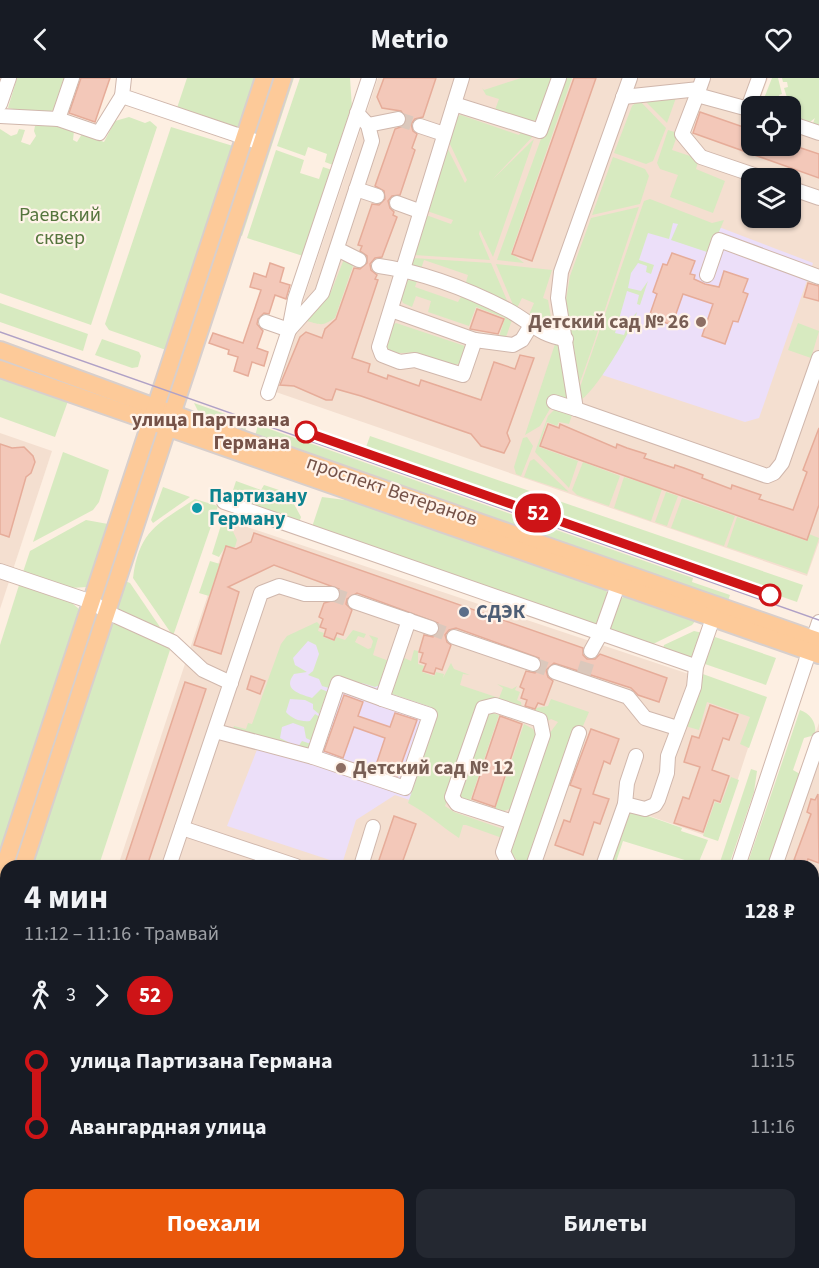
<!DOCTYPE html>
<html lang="ru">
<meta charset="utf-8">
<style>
:root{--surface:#171b24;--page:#242831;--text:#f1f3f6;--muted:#9ea1a6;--accent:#ea580c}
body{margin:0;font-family:"Source Sans 3",sans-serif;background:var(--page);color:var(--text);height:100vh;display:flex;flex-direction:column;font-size:22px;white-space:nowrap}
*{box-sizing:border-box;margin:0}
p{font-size:20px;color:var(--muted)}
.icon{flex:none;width:33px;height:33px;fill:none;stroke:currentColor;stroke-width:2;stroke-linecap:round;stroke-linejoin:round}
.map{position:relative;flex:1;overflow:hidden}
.panel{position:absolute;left:0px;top:782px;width:819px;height:410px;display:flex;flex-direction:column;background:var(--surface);border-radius:18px 18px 0 0;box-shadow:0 2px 4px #0004}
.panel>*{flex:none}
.badge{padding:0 12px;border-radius:20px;font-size:21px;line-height:39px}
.fabs{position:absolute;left:741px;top:18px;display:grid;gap:12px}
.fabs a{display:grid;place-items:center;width:60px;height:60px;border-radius:12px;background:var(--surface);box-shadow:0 2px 4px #0004;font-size:30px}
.map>.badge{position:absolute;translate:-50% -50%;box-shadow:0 0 0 3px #fff}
.legs{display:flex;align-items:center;gap:9px;height:66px;padding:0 24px;font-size:20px}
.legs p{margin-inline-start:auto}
.overview{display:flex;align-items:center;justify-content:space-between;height:102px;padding:0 24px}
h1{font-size:33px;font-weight:700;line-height:45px}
.action{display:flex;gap:12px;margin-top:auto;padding:12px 24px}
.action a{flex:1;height:69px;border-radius:12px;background:var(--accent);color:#fff;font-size:24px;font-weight:700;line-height:69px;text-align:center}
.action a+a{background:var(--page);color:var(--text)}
ul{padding:0 24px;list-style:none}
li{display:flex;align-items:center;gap:21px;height:66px;font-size:22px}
li i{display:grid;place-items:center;width:9px;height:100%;margin:0 8px;background:currentColor}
li i::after{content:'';width:15px;height:15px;margin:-8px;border:4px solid;border-radius:50%;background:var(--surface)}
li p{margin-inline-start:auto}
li:first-child i{background:linear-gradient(#0000 50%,currentColor 0)}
li:last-child i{background:linear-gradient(currentColor 50%,#0000 0)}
header{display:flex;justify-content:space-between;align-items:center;height:78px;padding:0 24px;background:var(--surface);font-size:27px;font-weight:700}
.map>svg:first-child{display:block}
.residential{fill:#f4dfd0;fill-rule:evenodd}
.commercial{fill:#fddcd5}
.education{fill:#ecdff9}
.green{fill:#d7eac0}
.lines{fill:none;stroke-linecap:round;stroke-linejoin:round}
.river{stroke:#b6e6e6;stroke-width:22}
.building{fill:#f3c8b9;stroke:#e6ac99;stroke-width:1.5}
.minor-tunnel{stroke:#dbc8bc;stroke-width:14;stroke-dasharray:14 7;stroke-linecap:butt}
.minor-casing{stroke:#d0b7ac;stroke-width:16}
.major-casing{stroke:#d8cfcc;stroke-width:20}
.minor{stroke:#fff;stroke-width:14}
.major{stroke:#fdca99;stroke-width:16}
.tram{stroke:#b0a1c6;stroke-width:1.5}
.line-1-casing{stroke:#fff;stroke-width:14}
.line-1{stroke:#ce1417;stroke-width:9}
.education-dot{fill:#8d6e63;stroke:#fff3e9;stroke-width:2}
.stop-1-dot{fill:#fff;stroke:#ce1417;stroke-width:3}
.culture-dot{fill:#0f9aa8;stroke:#fff3e9;stroke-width:2}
.service-dot{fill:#5c6f8a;stroke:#fff3e9;stroke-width:2}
.labels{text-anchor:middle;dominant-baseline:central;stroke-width:4.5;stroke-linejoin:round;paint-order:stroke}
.park-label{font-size:20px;fill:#55753d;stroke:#fff3e9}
.education-label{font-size:20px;font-weight:bold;fill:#785e54;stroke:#fff3e9;text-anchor:end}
.stop-label{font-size:20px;font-weight:bold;fill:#755248;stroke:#fff3e9;text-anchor:end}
.street-label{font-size:20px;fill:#755248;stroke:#fff3e9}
.culture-label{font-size:20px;font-weight:bold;fill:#0d838f;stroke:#fff3e9;text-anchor:start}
.service-label{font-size:20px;font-weight:bold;fill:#4e5e75;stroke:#fff3e9;text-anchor:start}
</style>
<header><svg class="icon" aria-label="back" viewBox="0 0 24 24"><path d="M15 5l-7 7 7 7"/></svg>Metrio<svg class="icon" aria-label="heart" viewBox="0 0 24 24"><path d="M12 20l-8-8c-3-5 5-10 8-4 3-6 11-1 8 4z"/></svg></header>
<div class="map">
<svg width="819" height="1190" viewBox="0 0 819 1190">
<rect width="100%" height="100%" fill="#fdefe2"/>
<g class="residential">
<path d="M378,0H768L758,28H752V68H790L791,50L819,59V464L807,498L273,313ZM752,100H790V140H752Z"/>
<path d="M0,355L52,373L0,531Z"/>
<path d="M232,444L764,621L718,762L624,729L605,787L118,788Z"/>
<path d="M819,645V1041L813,1039V788H770Z"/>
<path d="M233,1185H572L571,1190H231Z"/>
<path d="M632,1185H719L717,1190H631Z"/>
</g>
<path class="commercial" d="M6,1146V1185H229L227,1190H0V1164Z"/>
<g class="education">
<path d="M651,123L813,185L759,340L745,344L593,294Z"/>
<path d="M295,554L458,611L421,726L395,717L356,742L342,786L227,748L260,664Z"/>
</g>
<g class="green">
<path d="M17,0H66L54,32L41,36L8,30Z"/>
<path d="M187,0H256L239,50L177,30Z"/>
<path d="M292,0H294L242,158L240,157Z"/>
<path d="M300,0H350L352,30L333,87L325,84L327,76L308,69L305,78L277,68Z"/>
<path d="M521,0H556L538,41L531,44L495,32L499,21L486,17L482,10L484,12Z"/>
<path d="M563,0H572L511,175L524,185L497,182Z"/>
<path d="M772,0H778L782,16L779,17L780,22H784L786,28H761Z"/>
<path d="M782,0H819V47L813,45L815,40L810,44L793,38L784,10L788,9L787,4H783Z"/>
<path d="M677,17L667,45L642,20Z"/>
<path d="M639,22L666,50L653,83L646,86L614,75L632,28Z"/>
<path d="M461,37L519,57L522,52L535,56L492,102L534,61L493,179L480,152L479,156L490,182L414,177L426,137L451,146L453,142L427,133L447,69L465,105L467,102L449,64L457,38Z"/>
<path d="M129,39L145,45L150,43L157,49L91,247L0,215V51L11,58L17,56L19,51L25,52L21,64L30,67L36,58L34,53L35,48L57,47L74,53L73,62L77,64L82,56L104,64L115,43Z"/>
<path d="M171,49L233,68L166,272L109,252L105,246Z"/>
<path d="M668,52L678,55L672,72L699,81L696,91L725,103L713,135L670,119L678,97L660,91L657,85Z"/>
<path d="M276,72L304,82L300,95L319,101L323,89L332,92L303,178L247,160Z"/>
<path d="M613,79L645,91L649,98L640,126L592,137Z"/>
<path d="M650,121L712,145L724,142L710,175L671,162L678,146L673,145L669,161L648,155L639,182L654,187L651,196L646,194L647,188L638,185L631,195L628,210L641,213L648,203L640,227L637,226L639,217L627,213L615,255L624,257L629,243L637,234C632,253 597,311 581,322L579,312L644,123Z"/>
<path d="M639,129C618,188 601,248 579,307L566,222L570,198L591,140Z"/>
<path d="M413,180L491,185L509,227L465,208L468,197L424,182L421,191L412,187Z"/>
<path d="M344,181L354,185L335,240C323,247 324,248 307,243L331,214Z"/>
<path d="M496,186L552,192L543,220L548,222L553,252L528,239L534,225L522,220L517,230L514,229Z"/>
<path d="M407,202L417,203L415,209L458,224L462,217L487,226L512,242L506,259L498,262L505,240L476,229L469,248L428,234L431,223L416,218L412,229L403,225L401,220Z"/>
<path d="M0,225L88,256L83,273L0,244Z"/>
<path d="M396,245L465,268L461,285C448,291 434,278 418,275C406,273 395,279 386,269L393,247Z"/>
<path d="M798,245L819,253L811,280L788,272Z"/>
<path d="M102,261L139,274L141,278L138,289L132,290L95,277Z"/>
<path d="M555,266L561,269L571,321L551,329L540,348L525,357Z"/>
<path d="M0,299L68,323L55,359L0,339Z"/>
<path d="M194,325L248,344L245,354L200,337Z"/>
<path d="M557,329L573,334L569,346L559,344L557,348L547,344L539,369L578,383L569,410L535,374L548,338Z"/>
<path d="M258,347L693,500L692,504L730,517L728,523L255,358Z"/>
<path d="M370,358L803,507L797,524L365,372Z"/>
<path d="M527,359L533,368L521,398L516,396L514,389L523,360Z"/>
<path d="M63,374L109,392L99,424L93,432L33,464Z"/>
<path d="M534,381L535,382L569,414L524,399L530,383Z"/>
<path d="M583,384L620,398L609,428L577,417L572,412Z"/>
<path d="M624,399L662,411L651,443L614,430Z"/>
<path d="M236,403L261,412L264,407L288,415L301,439L299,445L230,421Z"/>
<path d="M163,409L190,419L153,445L151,442Z"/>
<path d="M666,414L678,418L667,448L655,444Z"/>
<path d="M322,419L353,423L605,510L608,517L599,545L593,548L312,449Z"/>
<path d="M682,420L735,438L724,468L671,450Z"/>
<path d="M195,421L218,428L173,558L133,500C139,452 159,445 195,421Z"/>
<path d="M737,439L807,463L809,456L819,460L807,496L727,469Z"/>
<path d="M86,442L108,446L87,509L71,510L23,494L30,473Z"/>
<path d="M222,444L230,447L237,462L235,469H225L219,479L212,476Z"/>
<path d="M210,483L220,486L209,518L199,515Z"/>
<path d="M125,503L130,505L162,552L115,532Z"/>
<path d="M20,504L66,520L79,531L0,773V567Z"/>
<path d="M626,518L696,542L692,547L651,567L609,551L619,521Z"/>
<path d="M112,542L169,570L170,572L99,787L32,788Z"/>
<path d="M317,544L320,547L318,553L324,555L323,559L334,563L336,559L345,562L353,552L366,556L364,560L358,558L355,564L368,571L371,570L373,563L369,557L378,560L373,577L389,583L380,607L375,609L362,605L360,607L334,600L329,610L322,608L319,601L308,597L313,593L319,576L316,567L308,563L293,580L295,587L307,594L294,596C282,612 300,616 312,620L321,611L328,614L319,636L313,631V626L305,622L290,621L286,634C292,641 301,644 310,643L315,636L320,639L312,663L306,660L304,649L293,645L282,649L280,660L298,669L302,663L311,666L307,672L232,654L234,648L246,651L248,645L252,646L281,566L287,558Z"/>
<path d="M694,553L703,555L693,582L663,571L664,567Z"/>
<path d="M715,559L776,580L766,607L702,585Z"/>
<path d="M414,572L418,573V586L424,588L422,594L434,598L436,594L444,596L443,600L451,585L454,591L470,597L463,596L460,607L499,620L503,610L497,606L512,611L517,608L515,612L520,614L517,622L521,624L522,631L488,622L445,728L454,734L503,751L502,760L466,747H463L459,760C441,748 427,735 408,725L437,639L431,629L392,616L390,608L400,578L411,583Z"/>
<path d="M700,595L767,619L749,670L740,666L750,639L707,624L699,652L685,648Z"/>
<path d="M551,621L589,634L583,648L576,654L529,781L521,785L512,778L510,772L549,656L558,644L551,641L546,644L533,637L536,630L548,628Z"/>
<path d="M800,632C811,636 817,645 815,657L804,660L793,692L800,696L770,781L763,787H747Z"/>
<path d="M492,635L499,637L470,723L459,718L486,638Z"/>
<path d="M524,646L533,651L537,658L512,730L504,733L495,731Z"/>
<path d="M751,691L757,693L754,714L729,787H719Z"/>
<path d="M731,699L739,702L718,763L703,758L715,724L721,726Z"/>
<path d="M628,733H634L682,750L681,753L708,762L698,786L701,787L623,763L615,787L606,788Z"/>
<path d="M6,866V1038L0,1036V884Z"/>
<path d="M819,1093V1190H717L719,1185H813V1096Z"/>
</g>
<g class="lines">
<g class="river">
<path d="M813,1139L819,1137"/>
<path d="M758,1190L760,1185"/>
</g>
</g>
<g class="building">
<path d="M81,0H110L95,44L69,35Z"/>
<path d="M384,0H436L423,39L415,41L411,46L413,53L417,56L412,70L415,72L400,117L392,118L388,123L390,130L394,134L393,137L397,139L382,179L375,180L370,186L371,192L377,197L375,201L378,202L352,280L370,286L368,294L387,301L388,297L419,308L421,302L481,322L494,284L515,291L520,277L534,280L507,355L510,363L504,375L481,368L471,356L361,318L336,311L332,322H326L294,308L280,307L300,259L306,254L322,260L325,251L336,241L354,190L360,191L367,185V178L360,173L362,168L358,167L372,126L379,127L385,121L384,113L375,108L395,51L403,48L407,43L401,33L382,30L377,19Z"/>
<path d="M574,0H596L532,183L512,176Z"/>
<path d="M700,34L752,52V68H795L819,76V100L693,55Z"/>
<path d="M672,175L695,183L690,196L695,197L694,201L705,206L719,209L724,193L748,201L743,214L748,216L738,244L733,243L725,266L702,258L713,226L683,216L672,247L649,239L657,216L653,214L663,186L667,187Z"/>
<path d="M270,185L284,190L280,204L290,207L286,221L275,217L269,236L264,235L258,241L257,246L263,253L257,270L268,274L264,288L252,284L248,298L234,293L238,279L228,276L229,272L209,265L213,255L243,265L261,212L250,209L254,195L266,199Z"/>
<path d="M808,205L819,208V223L804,219Z"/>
<path d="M477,231L504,241L498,256L470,251Z"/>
<path d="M548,346L559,350L560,346L616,370L617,366L627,370L646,376L644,380L674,390L675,387L684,390L703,397L702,400L731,411L732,407L761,417L759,421L793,432L807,394L803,392L819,350V427L807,462L540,368Z"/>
<path d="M0,366L12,370L24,369L33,378L35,384L31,395L26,399L9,459L0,456Z"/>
<path d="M254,455L583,570V577L587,581H595L600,576L667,600L659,624L638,617L631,610L554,585L546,592L548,599L553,603L544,627L538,625L535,631L525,628L527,622L521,620L524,611L520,609L526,593L535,595L541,589L539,580L456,550L449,552L445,557L447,564L451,567L442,592L436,590L434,596L423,593L426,586L420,584L423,575L419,574L424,557L433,559L439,553L438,545L357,515L347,521L346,526L352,532L343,557L337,555L334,562L324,558L326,551L320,549L323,541L319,539L324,525L339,521V511L274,487L228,509L239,514L221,576L194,567L226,468L236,471L251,464Z"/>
<path d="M251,598L265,603L260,616L247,611Z"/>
<path d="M185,604L206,611L147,788H124Z"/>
<path d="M344,617L363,624L358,638L390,649L395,635L417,642L397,698L375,690L385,660L354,649L343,680L324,673Z"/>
<path d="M710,627L738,637L729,662L723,660L712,692L729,698L720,724L714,722L703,754L674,745L683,719L689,721L700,689L684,684L692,658L699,660Z"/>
<path d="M500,638L522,646L495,729L472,721Z"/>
<path d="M591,651L619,661L610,686L604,683L593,716L609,721L600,746L594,744L583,777L555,767L564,742L570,744L581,711L570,707Z"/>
<path d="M818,716L819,785L808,781L806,786L794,782L811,736L807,734L811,721L815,722Z"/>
<path d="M394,738L416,746L401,788H377Z"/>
</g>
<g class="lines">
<g class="minor-tunnel">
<path d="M398,41L420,48"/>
<path d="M332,516L355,524"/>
<path d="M431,550L454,559"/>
<path d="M533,586L555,594"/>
<path d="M583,598L591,573"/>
</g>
<defs>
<g id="minor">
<path d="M124,0L122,18L261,65"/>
<path d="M462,0L379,269L382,277L400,284L415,282L463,297L475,262L513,267L522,262L530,249"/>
<path d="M630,0L561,194L558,220L576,331L767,398L774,395L782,385L819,280"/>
<path d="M703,0L697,17L752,32"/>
<path d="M697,17L682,56L701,79L763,100"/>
<path d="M623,19L699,11"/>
<path d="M0,26L9,0"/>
<path d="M454,26L540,53L559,0"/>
<path d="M748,30L759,0"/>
<path d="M0,38L58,41L99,55L122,18"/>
<path d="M58,41L72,0"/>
<path d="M790,45L819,55"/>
<path d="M368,47L398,41"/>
<path d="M420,48L444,56"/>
<path d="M790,110L819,120"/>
<path d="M356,111L377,118"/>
<path d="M397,125L419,133"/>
<path d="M337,171L359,182"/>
<path d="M379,188C423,194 469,212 508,232C529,243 540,258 566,261"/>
<path d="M707,197L719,162L819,199"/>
<path d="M391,232L475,262"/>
<path d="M266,244L289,252"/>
<path d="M289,252L322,215L372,63L368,47L357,35"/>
<path d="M268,315L289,252L295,221L369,0"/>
<path d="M554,324L576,331"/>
<path d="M224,424L689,586"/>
<path d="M0,493L92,524L107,534L173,564L203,592L231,605"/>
<path d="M355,524L431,550"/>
<path d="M454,559L533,586"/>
<path d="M591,573L601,555L618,507"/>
<path d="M555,594L628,619L645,640L677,650"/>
<path d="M215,653L313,679L405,710L430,637L382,621"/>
<path d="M313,679L338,605L382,621L409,542"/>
<path d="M625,726L627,705L636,678"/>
<path d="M182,750L296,788"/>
<path d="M169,788L261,515L279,508L305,516H332"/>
<path d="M361,788L373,749"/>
<path d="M510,788L503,774L543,657L540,642L495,627L483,630L452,719L457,726L513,744"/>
<path d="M533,788L579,655"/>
<path d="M603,788L625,726L645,731L655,727L658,722L667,695L668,678L694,609L696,589L713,540"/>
<path d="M738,788L819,544"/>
<path d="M775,788L819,661"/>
<path d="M813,816L819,818"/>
<path d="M813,880L819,882"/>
<path d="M813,937L819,939"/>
<path d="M813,1006L819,1009"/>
<path d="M0,1127L6,1109"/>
<path d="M130,1185L140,1190"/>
<path d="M387,1185L401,1190"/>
<path d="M38,1190L40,1185L54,1190"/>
<path d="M102,1190L103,1185"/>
<path d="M191,1190L197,1185"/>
<path d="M324,1190L326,1185"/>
<path d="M517,1190L518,1185"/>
<path d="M604,1190L606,1185"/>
<path d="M697,1190L699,1185"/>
</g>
<g id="major">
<path d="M0,272L247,363L819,563"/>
<path d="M0,291L819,577"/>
<path d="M23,788L283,0"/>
<path d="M0,801L264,0"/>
<path d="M0,857L6,839"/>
</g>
</defs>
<use href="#minor" class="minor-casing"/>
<use href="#major" class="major-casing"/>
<use href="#minor" class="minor"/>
<use href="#major" class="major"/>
<path class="tram" d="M0,254L819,542"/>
</g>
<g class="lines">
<defs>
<path id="line-1" d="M306,354L770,517"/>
</defs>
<use href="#line-1" class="line-1-casing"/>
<use href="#line-1" class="line-1"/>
</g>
<g class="education-dot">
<circle cx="701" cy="244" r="6"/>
<circle cx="341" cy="690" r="6"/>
</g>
<g class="stop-1-dot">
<circle cx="306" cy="354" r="10"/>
<circle cx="770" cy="517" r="10"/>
</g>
<circle class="culture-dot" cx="197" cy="430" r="6"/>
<circle class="service-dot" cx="464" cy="534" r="6"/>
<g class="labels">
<g class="park-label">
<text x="60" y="137">Раевский<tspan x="60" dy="23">сквер</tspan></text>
</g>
<g class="education-label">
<text x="689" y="244">Детский сад № 26</text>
<text x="353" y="690" text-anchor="start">Детский сад № 12</text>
</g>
<g class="stop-label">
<text x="290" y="342">улица Партизана<tspan x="290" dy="23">Германа</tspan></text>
</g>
<g class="street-label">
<text transform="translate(392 413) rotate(19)">проспект Ветеранов</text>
</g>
<g class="culture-label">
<text x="209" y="418">Партизану<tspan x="209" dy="23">Герману</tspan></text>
</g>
<g class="service-label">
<text x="476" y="534">СДЭК</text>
</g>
</g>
</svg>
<div class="fabs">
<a><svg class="icon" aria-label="locate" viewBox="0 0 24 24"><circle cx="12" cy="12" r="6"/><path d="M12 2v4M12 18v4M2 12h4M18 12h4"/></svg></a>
<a><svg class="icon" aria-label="layers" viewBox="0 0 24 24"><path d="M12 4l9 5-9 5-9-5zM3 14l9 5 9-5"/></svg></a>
</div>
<b class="badge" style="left:538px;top:435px;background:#ce1417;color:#fff">52</b>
<section class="panel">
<div class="overview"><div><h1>4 мин</h1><p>11:12 – 11:16 · Трамвай</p></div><b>128 ₽</b></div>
<div class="legs"><svg class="icon" aria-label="walk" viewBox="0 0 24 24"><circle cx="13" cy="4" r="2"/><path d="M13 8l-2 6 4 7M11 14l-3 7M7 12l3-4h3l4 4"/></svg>3<svg class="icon" aria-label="forward" viewBox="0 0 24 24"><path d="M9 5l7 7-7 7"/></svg><b class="badge" style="background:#ce1417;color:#fff">52</b></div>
<ul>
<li><i style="color:#ce1417"></i><b>улица Партизана Германа</b><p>11:15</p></li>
<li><i style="color:#ce1417"></i><b>Авангардная улица</b><p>11:16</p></li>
</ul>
<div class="action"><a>Поехали</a><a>Билеты</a></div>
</section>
</div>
